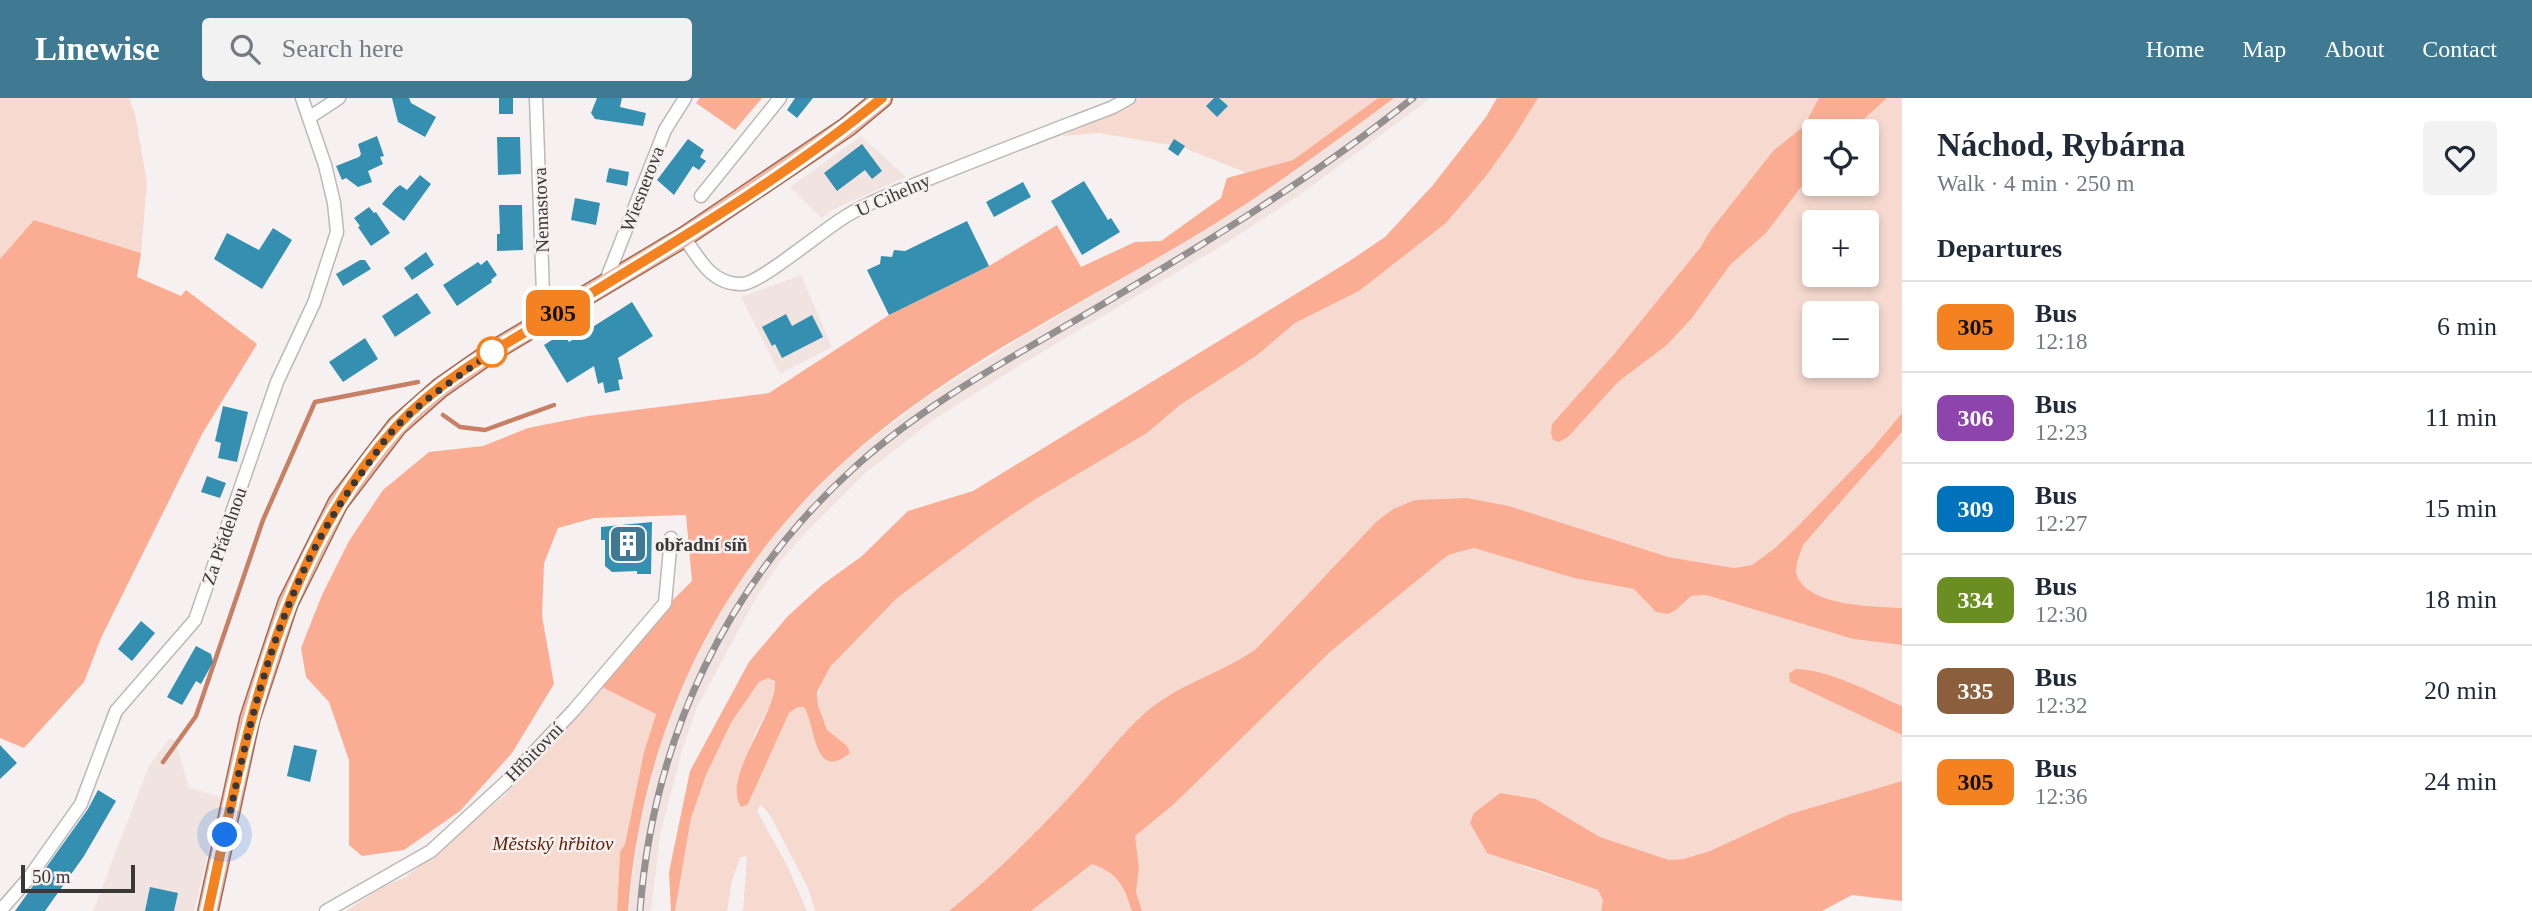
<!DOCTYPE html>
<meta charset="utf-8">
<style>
:root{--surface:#fff;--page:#f2f2f3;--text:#1f2937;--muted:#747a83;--line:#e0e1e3;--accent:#3f7a92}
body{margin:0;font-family:"Times New Roman",serif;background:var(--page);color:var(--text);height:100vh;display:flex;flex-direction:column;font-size:26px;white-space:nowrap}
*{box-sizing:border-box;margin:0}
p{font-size:23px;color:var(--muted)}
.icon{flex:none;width:38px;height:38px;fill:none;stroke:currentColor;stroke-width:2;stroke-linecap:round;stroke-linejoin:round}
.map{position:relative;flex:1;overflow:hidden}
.side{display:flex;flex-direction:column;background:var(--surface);width:630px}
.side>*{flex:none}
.badge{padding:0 14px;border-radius:10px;font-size:24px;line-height:46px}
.tools{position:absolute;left:1802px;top:21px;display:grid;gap:14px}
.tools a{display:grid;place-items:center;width:77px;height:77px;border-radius:7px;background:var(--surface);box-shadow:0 4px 10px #0003;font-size:35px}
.scale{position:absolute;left:21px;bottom:18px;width:114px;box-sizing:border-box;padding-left:7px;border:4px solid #393837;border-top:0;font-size:19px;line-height:24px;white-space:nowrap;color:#393837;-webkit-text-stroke:5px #f6f1f0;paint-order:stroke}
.you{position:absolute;width:35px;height:35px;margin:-18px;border:5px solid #fff;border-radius:50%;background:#1a73e8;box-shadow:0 0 0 10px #1a73e833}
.map>.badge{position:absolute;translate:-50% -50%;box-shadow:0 0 0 4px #fff}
h2{padding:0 35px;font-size:26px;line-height:63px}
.round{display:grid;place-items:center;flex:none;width:74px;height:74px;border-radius:7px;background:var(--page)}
.head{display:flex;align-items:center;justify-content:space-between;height:119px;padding:0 35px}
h1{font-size:33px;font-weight:600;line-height:52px}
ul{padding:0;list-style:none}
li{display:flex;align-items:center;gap:21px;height:91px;padding:0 35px;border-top:2px solid var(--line)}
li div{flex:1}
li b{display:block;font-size:26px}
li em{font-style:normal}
li .badge{min-width:77px;font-weight:700;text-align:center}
header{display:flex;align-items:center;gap:42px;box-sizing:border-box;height:98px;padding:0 35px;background:var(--accent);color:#fff}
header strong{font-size:33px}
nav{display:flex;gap:38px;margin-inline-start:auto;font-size:24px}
.search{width:490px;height:63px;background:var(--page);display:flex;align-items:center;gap:18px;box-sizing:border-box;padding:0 24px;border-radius:7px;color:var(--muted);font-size:26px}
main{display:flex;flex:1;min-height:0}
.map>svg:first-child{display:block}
.built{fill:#f1e4e0}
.green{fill:#f6dad0;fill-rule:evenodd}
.forest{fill:#faad92}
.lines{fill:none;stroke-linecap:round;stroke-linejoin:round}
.stream{stroke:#c88065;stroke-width:4.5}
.building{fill:#348fb1}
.street-casing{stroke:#bcb8b6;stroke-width:15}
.primary-casing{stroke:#a66b56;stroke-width:22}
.street{stroke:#fff;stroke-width:12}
.primary{stroke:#ecb7a3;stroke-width:19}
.rail-casing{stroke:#93908f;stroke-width:7}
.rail{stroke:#f6f1f0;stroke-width:4.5;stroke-dasharray:13;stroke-linecap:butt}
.line-casing{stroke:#fff;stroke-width:16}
.line{stroke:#f58220;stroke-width:10}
.walk{stroke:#393837;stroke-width:7;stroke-dasharray:0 12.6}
.stop-dot{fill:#fff;stroke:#f58220;stroke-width:3.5}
.labels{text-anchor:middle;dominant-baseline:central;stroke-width:5;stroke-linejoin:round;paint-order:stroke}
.street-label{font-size:19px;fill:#393837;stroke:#f6f1f0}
.poi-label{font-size:19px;font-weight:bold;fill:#393837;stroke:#f6f1f0;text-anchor:start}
.park-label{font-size:19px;font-style:italic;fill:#622003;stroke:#f6f1f0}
</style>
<header>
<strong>Linewise</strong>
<div class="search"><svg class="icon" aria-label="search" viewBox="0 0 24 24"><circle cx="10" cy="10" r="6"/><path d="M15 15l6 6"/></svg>Search here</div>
<nav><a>Home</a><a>Map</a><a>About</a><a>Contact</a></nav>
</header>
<main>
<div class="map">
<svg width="1902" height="813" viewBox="0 0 1902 813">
<rect width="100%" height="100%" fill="#f6f1f0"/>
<g class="built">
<path d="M1394,0H1431L1301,96L1228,144L1030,261L936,320L865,375L807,433L781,463L756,500L697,609L682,653L660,737L651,813H628L638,733L660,647L676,600L715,524L737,488L763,449L790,417L850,358L924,301L1019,241L1216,125L1288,78Z"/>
<path d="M861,38L906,79L834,111L822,120L790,89Z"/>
<path d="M801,177L832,249L780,276L741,199Z"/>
<path d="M170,640L175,642L189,690L222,699L194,813H93L149,668Z"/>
</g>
<g class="green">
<path d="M0,0H129L135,16L147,85L141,155L34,122L0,161Z"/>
<path d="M1140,0H1378L1293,62L1247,75L1182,49L1099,35L1062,38L1116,14Z"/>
<path d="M1538,0H1819L1804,28L1773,53L1710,133L1700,150L1615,255L1552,326L1559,344L1568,339L1618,284L1667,247L1692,220L1730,167L1766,135L1815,71V86H1867V33H1851L1887,0H1902V315L1871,352L1798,428L1775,450L1752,467L1734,470L1668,459L1509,408L1467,400L1393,411L1376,424L1256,551L1239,563L1165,600L1029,742L983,786L949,813H815L808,790L770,717L761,707L757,713L787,767L807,813H743L747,758L740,760L732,783L727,813H675L691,720L706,677L732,623L759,584L768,580L775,583C776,603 763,618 755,636C748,653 742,671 737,690L748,706L789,615L798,609H804C814,625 812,644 823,660L850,655C845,642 835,642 827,632C811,612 818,588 830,569L897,500L985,435L1034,402L1147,335L1180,307L1256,258L1295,225L1359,193L1446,125L1486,78L1514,39ZM1815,124H1867V177H1815ZM1815,215H1867V268H1815Z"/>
<path d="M1902,334V510C1874,508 1813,509 1798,480C1793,470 1800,457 1803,447Z"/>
<path d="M1474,450L1574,480L1634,491L1657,514L1668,516L1676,512L1691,498L1706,497L1853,541L1902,547V608L1828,577L1805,571L1790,584L1902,637V683L1790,716L1710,753L1683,761L1669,762L1600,739L1536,701L1500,695L1474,715L1524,769L1598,792L1603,802L1601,813H1142L1136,794L1139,769L1135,738L1173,707L1330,554L1448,457Z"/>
<path d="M600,588L656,615L644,654L625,746L620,754L617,813H346L382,789L406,779L504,698Z"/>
<path d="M1092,766C1120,776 1122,787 1132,813H1031Z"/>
</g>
<g class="forest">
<path d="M700,0H762L735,32L696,5Z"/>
<path d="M1378,0H1394C1336,43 1277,87 1216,125C1106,193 987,249 885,329C731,449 643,618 628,813H617L620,754L625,746L644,654L656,616L600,588L645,530L692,483L686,417L594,420L558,430L544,465L542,518L554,586L512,655L460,713L404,752L362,758L349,747V662L329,604L306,579L301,550L322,497L349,443L383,392L429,354L483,348L528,330L588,318L769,295L889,217L989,168L1057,127L1081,169L1135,144L1161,143L1221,100L1227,80L1293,62Z"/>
<path d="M1497,0H1538L1514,39L1486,78L1446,125L1359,193L1295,225L1256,258L1180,307L1147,335L1034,402L985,435L897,500L830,569L817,594L818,608L827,632L847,648L850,655C813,685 816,627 804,609H798L789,615L748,706L741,709C721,678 778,615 775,583L768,580L759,584L732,623L706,677L691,720L675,813H671L669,774L690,673L749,564L788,518L822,487L862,458L908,413L973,393L1348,164L1385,139L1433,87L1486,19Z"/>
<path d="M1819,0H1887L1851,33H1815V71L1766,135L1730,167L1692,220L1667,247L1618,284L1568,339L1559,344L1553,342L1551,335L1552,326L1615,255L1700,150L1710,133L1773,53L1804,28Z"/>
<path d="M34,122L141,155L137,179L181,198L186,192L257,246L202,336L101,540L84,584L24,650L0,640V161Z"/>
<path d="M1902,315V334L1803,447C1800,457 1793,470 1798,480C1813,509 1874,508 1902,510V547L1853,541L1706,497L1691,498L1676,512L1668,516L1656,514L1634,491L1574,480L1474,450L1448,457L1330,554L1173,707L1135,738L1139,769L1136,794L1142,813H1132C1123,787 1119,776 1092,766L1031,813H949C994,777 1034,737 1073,695C1097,669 1118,639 1145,615C1178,586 1221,576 1256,551L1376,424L1393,411L1415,402L1467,400L1509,408L1668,459L1734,470L1752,467L1775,450L1798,428L1871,352Z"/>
<path d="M1795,571C1829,571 1871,595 1902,608V637L1790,584L1789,576Z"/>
<path d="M1902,683V803L1852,797L1822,813H1601L1603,802L1598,792L1487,755L1470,725L1474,715L1500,695L1536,701L1600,739L1669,762L1683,761L1710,753L1790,716Z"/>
</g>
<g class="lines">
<g class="stream">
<path d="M443,317L460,329L485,332L554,307"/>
<path d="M163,664L196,618L263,422L315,304L418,284"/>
</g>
</g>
<g class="building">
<path d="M392,0H409L411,5L436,19L425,39L398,24Z"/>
<rect x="499" y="0" width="14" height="16"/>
<path d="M597,0H622L620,9L646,15L643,28L595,21L591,15Z"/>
<path d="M795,0H813L797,20L787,12Z"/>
<path d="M1214,0H1219L1228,8L1217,19L1206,8Z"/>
<path d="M377,38L384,58L380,59L383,66L368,73L372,84L358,89L346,80L342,82L336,68L359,59L361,56L358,46Z"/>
<path d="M497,39H520L521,76L498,77Z"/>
<path d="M688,41L704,52L700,59L706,63L699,72L693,68L674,97L657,82Z"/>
<path d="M1174,41L1185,48L1178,58L1168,51Z"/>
<path d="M862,46L882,73L872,81L865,72L837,93L824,75Z"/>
<path d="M609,70L629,74L627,88L606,84Z"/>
<path d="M420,77L431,86L404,123L382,106L395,91L400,87L407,92Z"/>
<path d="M1084,83L1108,122L1111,120L1120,134L1082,157L1051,103Z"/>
<path d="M1023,84L1031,99L994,119L986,104Z"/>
<path d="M575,100L600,105L596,127L571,122Z"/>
<path d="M499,107H522L523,152L497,153V136H500Z"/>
<path d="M369,109L374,115L376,114L390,135L371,148L358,129L360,128L354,120Z"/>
<path d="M967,123L989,168L889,217L867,172L880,166L881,158L892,159L894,152L905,153Z"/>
<path d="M273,130L292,142L262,191L214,161L227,135L259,152Z"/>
<path d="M426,154L434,167L412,182L404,170Z"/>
<path d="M360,162H365L371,171L343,188L336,176Z"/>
<path d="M487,162L497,177L491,182L492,184L457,208L443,187L478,164L481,167Z"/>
<path d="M417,195L431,215L395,239L382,218Z"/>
<path d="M632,204L653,238L618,260L623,281L618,282L620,292L605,295L603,284L598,286L594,268L567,285L544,247L563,235L569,244Z"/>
<path d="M786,216L792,228L812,217L823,239L782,260L775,246L772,248L762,229Z"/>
<path d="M365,240L378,261L343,284L329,264Z"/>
<path d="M223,308L248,314L237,364L218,360L221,345L215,343Z"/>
<path d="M207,378L226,385L220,400L201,394Z"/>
<path d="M652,424L651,476H637V473L612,474L605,468V442H601V429Z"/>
<path d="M141,523L155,535L132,563L118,551Z"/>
<path d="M196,548L211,556L213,564L201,586L196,583L182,607L167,599Z"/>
<path d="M0,647L17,665L0,681Z"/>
<path d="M294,647L317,652L310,684L287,678Z"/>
<path d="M98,692L116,703L84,758L45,813H15L88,711Z"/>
<path d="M150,789L178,795L174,813H145Z"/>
</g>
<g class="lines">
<defs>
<g id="street">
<path d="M536,0L544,224"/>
<path d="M310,19L339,0"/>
<path d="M701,98L780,0"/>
<path d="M684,139C699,161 712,187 742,186C760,186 826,129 848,117C872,102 900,93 926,82C988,57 1051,33 1113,9L1129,0"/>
<path d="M605,185L665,32L685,0"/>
<path d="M0,813L28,781L81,706L116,613L195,522L277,284L314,205L337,134L334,105L325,67L302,0"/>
<path d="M326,813L431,753L506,684L574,612L665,505L671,440"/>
</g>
<path id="primary" d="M208,813L250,620L288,505L338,405L397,328L440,290L493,253L684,139L847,29L882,0"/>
</defs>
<use href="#street" class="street-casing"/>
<use href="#primary" class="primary-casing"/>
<use href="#street" class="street"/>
<use href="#primary" class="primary"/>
<defs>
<path id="rail" d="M640,813C653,640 727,484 856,368C928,303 1015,258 1098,209C1206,145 1314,79 1413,0"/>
</defs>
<use href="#rail" class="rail-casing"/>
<use href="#rail" class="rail"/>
</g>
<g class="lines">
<defs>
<path id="line" d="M208,813C245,642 275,464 396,329C445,275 514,242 575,205C680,141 787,78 882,0"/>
</defs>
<use href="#line" class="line-casing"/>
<use href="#line" class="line"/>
<path class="walk" d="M225,737C254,604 281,481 366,369C376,355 386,339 398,327C426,299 464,275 492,254"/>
</g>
<defs>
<symbol id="building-square" viewBox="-11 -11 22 22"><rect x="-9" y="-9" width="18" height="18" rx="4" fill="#3f7a92" stroke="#f6f1f0"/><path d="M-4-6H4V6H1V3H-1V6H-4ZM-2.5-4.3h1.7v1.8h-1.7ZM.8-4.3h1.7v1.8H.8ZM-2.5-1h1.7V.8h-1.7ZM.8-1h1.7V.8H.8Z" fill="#fff"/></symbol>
</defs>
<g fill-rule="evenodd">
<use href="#building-square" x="606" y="424" width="44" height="44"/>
</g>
<circle class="stop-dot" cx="492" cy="254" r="14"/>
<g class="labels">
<g class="street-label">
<text transform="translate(642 91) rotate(-69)">Wiesnerova</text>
<text transform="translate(893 97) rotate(-24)">U Cihelny</text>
<text transform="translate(541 112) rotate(-92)">Nemastova</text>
<text transform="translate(224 438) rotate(-71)">Za Přádelnou</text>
<text transform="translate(534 654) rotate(-46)">Hřbitovní</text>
</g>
<g class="poi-label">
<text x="655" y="446">obřadní síň</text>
</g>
<g class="park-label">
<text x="553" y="745">Městský hřbitov</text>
</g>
</g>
</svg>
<div class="tools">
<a><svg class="icon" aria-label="locate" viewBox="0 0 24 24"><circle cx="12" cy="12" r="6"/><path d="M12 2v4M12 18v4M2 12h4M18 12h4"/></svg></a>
<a>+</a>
<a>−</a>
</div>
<div class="scale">50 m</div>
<div class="you" style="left:225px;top:737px"></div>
<b class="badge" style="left:558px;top:215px;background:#f58220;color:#111">305</b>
</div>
<section class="side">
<div class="head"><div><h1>Náchod, Rybárna</h1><p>Walk · 4 min · 250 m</p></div><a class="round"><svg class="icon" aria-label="heart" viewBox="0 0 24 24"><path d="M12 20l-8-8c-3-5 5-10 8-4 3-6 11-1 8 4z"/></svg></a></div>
<h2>Departures</h2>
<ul>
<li><span class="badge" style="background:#f58220;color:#111">305</span><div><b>Bus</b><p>12:18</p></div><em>6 min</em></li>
<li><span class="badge" style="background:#8e44ad;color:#fff">306</span><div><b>Bus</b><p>12:23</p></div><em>11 min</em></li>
<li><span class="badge" style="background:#0072bc;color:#fff">309</span><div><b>Bus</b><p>12:27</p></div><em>15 min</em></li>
<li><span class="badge" style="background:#6b8e23;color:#fff">334</span><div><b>Bus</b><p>12:30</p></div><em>18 min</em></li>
<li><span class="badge" style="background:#8b5e3c;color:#fff">335</span><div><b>Bus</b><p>12:32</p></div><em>20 min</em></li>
<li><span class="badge" style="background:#f58220;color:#111">305</span><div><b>Bus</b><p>12:36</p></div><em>24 min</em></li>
</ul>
</section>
</main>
